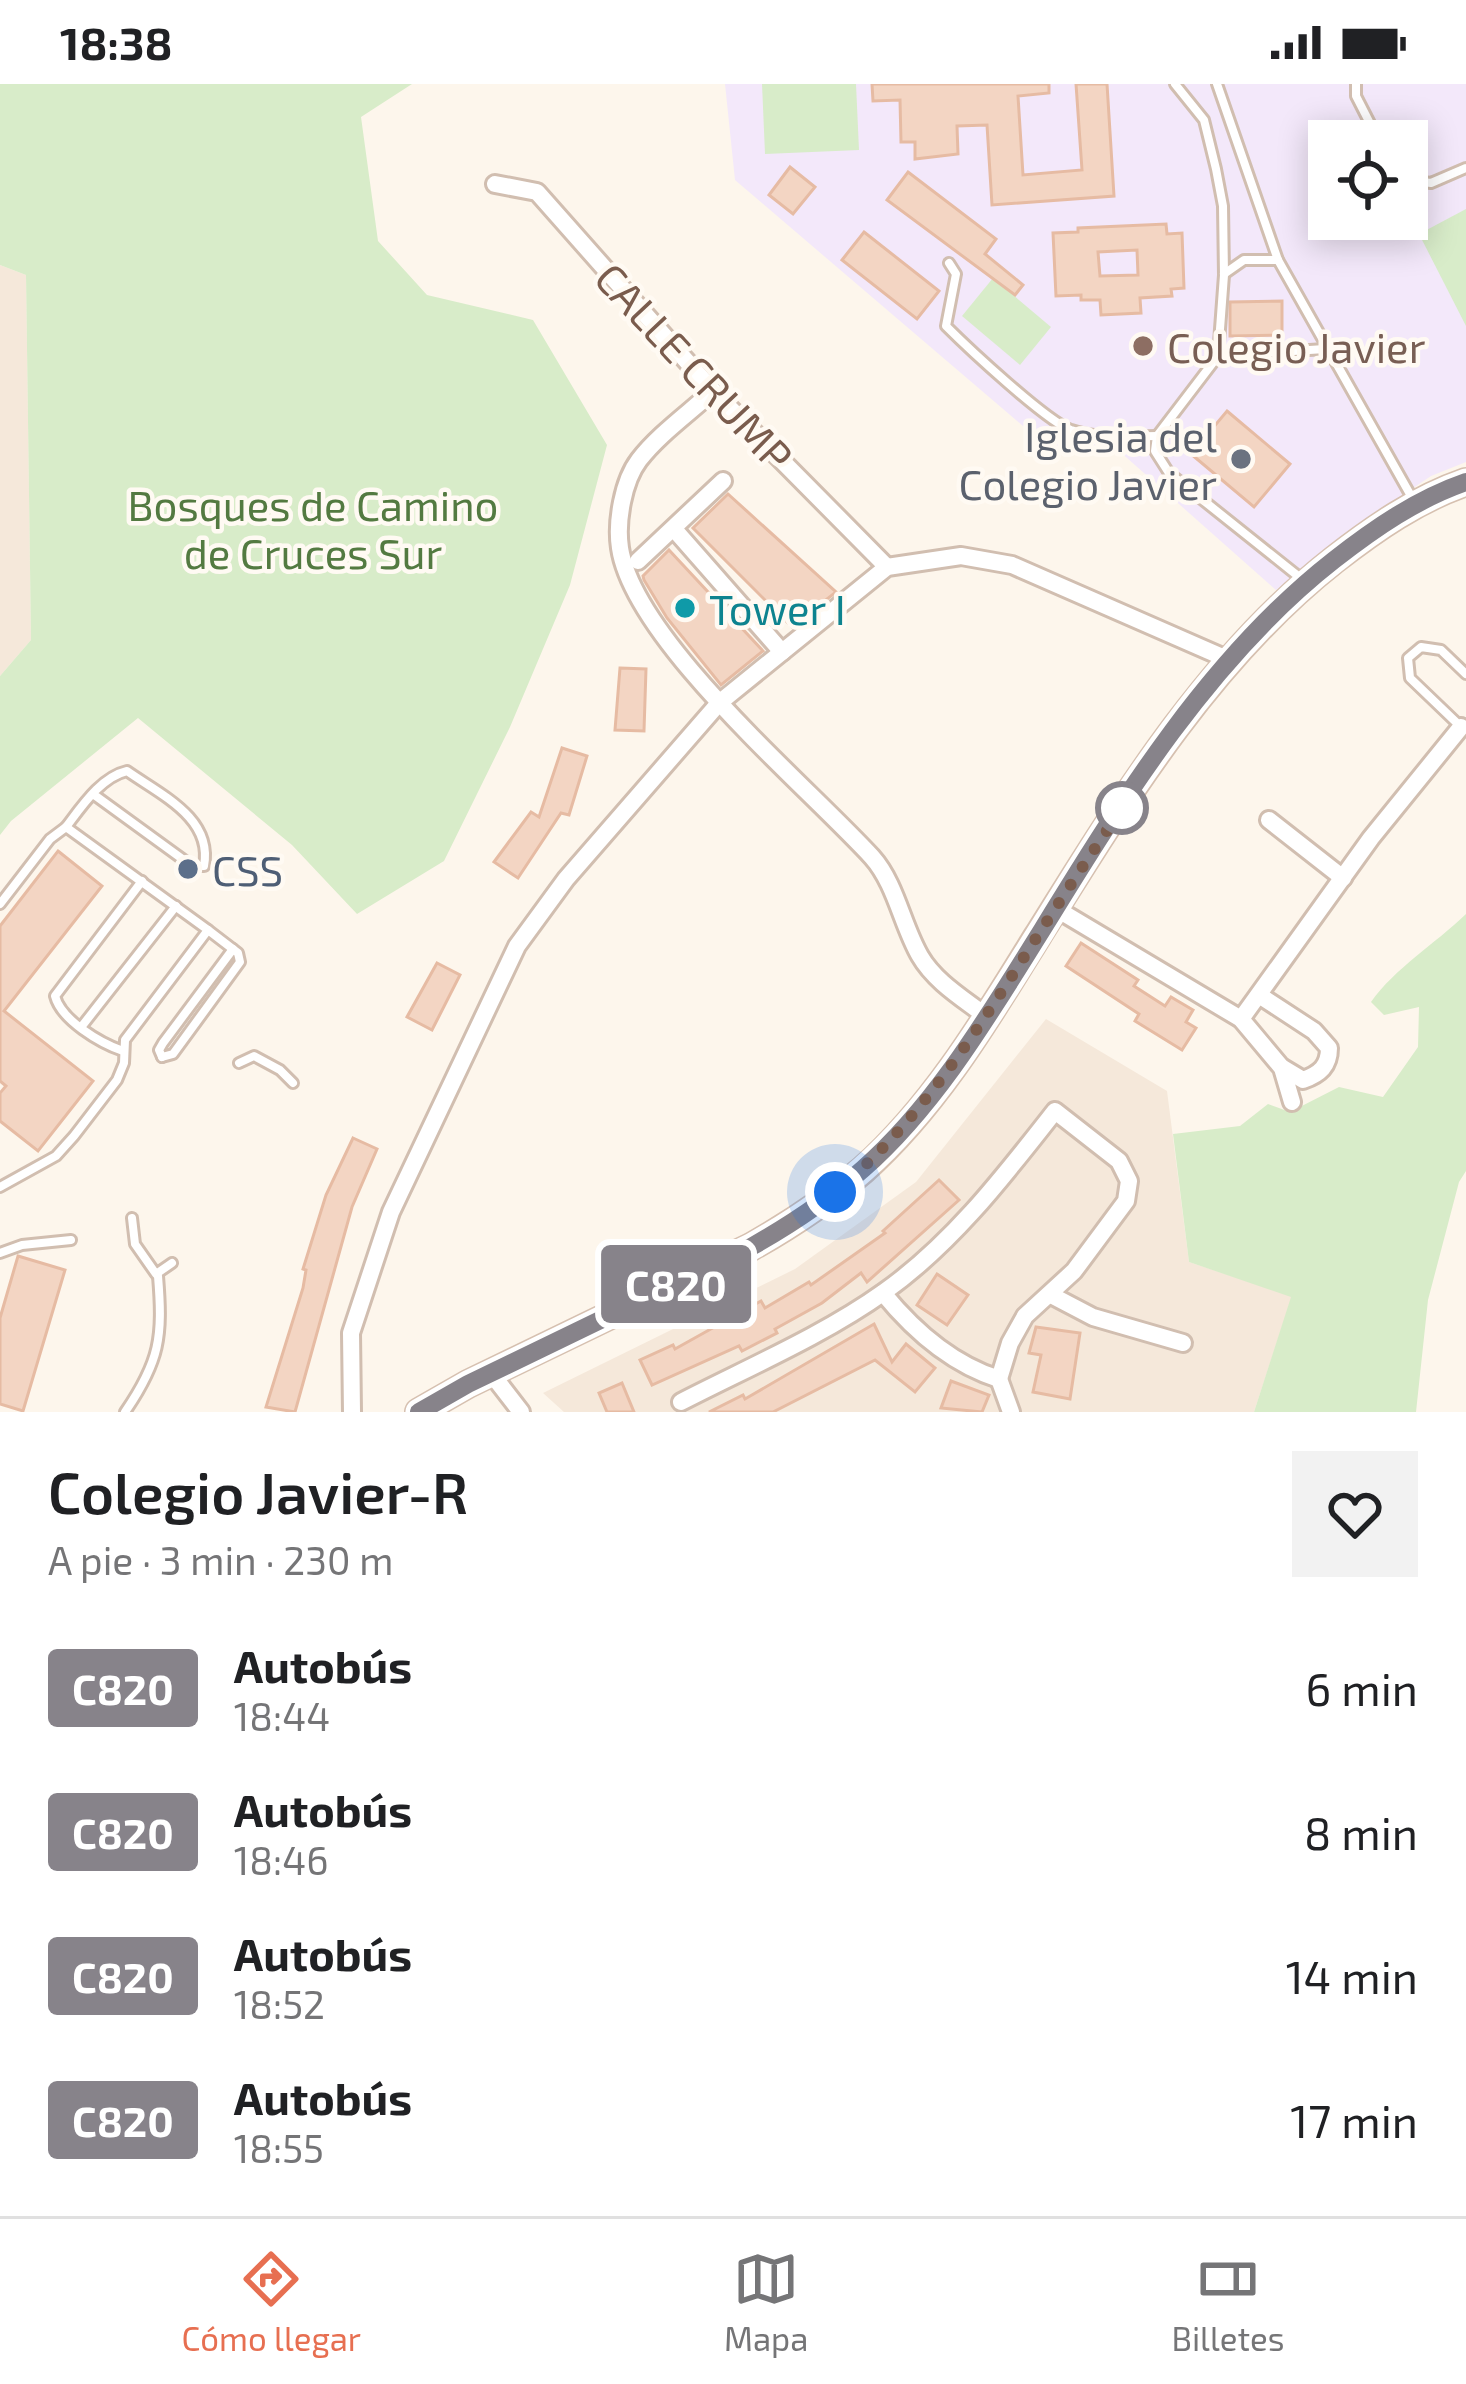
<!DOCTYPE html>
<html lang="es">
<meta charset="utf-8">
<style>
:root{--surface:#fff;--page:#f2f2f2;--text:#202124;--muted:#757577;--line:#e0e0e0;--accent:#e76f51}
body{margin:0;font-family:"Exo 2",sans-serif;background:var(--page);color:var(--text);height:100vh;display:flex;flex-direction:column;font-size:45px;white-space:nowrap}
*{box-sizing:border-box;margin:0}
p{font-size:39px;color:var(--muted)}
.icon{flex:none;width:66px;height:66px;fill:none;stroke:currentColor;stroke-width:2;stroke-linecap:round;stroke-linejoin:round}
.map{position:relative;height:1328px;overflow:hidden}
.side{display:flex;flex-direction:column;background:var(--surface);flex:1}
.side>*{flex:none}
.badge{padding:0 24px;border-radius:9px;font-size:42px;line-height:78px}
.buttons{position:absolute;left:1308px;top:36px;display:grid;gap:24px}
.buttons a{display:grid;place-items:center;width:120px;height:120px;border-radius:0px;background:var(--surface);box-shadow:0 6px 30px #0003;font-size:60px}
.you{position:absolute;width:60px;height:60px;margin:-30px;border:9px solid #fff;border-radius:50%;background:#1a73e8;box-shadow:0 0 0 18px #1a73e833}
.map>.badge{position:absolute;translate:-50% -50%;box-shadow:0 0 0 6px #fff}
.round{display:grid;place-items:center;flex:none;width:126px;height:126px;border-radius:0px;background:var(--page)}
.headline{display:flex;align-items:center;justify-content:space-between;height:204px;padding:0 48px}
h1{font-size:57px;font-weight:600;line-height:90px}
ul{padding:0;list-style:none}
li{display:flex;align-items:center;gap:36px;height:144px;padding:0 48px}
li div{flex:1}
li b{display:block;font-size:45px}
li em{font-style:normal}
li .badge{min-width:132px;font-weight:700;text-align:center}
.status{display:flex;justify-content:space-between;align-items:center;height:84px;padding:0 60px;background:var(--surface);direction:ltr}
.status svg{height:33px;fill:currentColor}
.menu{display:flex;justify-content:space-around;align-items:center;height:168px;border-top:3px solid var(--line);background:var(--surface);font-size:33px;color:var(--muted)}
.menu a{display:grid;justify-items:center;gap:6px}
.menu .current{color:var(--accent)}
.map>svg:first-child{display:block}
.residential{fill:#f5e8da}
.education{fill:#f3e8fa;fill-rule:evenodd}
.green{fill:#d8ecc9}
.building{fill:#f3d5c3;stroke:#e6bba3;stroke-width:3;fill-rule:evenodd}
.lines{fill:none;stroke-linecap:round;stroke-linejoin:round}
.lane-casing{stroke:#d1beb0;stroke-width:14}
.street-casing{stroke:#d1beb0;stroke-width:22}
.secondary-casing{stroke:#d6c0b0;stroke-width:30}
.lane{stroke:#fff;stroke-width:8}
.street{stroke:#fff;stroke-width:16}
.secondary{stroke:#fff;stroke-width:24}
.line-casing{stroke:#fff;stroke-width:27}
.line{stroke:#87838a;stroke-width:18}
.walk{stroke:#7a5c4d;stroke-width:12;stroke-dasharray:0 21.6}
.education-dot{fill:#8d6e63;stroke:#fffaf3;stroke-width:4.5}
.worship-dot{fill:#6b7280;stroke:#fffaf3;stroke-width:4.5}
.culture-dot{fill:#0f9aa8;stroke:#fffaf3;stroke-width:4.5}
.stop-dot{fill:#fff;stroke:#87838a;stroke-width:6}
.service-dot{fill:#5c6f8a;stroke:#fffaf3;stroke-width:4.5}
.labels{text-anchor:middle;dominant-baseline:central;stroke-width:9;stroke-linejoin:round;paint-order:stroke}
.education-label{font-size:42px;fill:#785e54;stroke:#fffaf3;text-anchor:start}
.street-label{font-size:42px;fill:#7a5c4d;stroke:#fffaf3}
.worship-label{font-size:42px;fill:#5b616d;stroke:#fffaf3;text-anchor:end}
.park-label{font-size:42px;fill:#537a41;stroke:#fffaf3}
.culture-label{font-size:42px;fill:#0d838f;stroke:#fffaf3;text-anchor:start}
.service-label{font-size:42px;fill:#4e5e75;stroke:#fffaf3;text-anchor:start}
</style>
<div class="status"><b>18:38</b><svg viewBox="0 0 49 12"><path d="M0 12V9h3v3zM5 12V6h3v6zM10 12V3h3v9zM15 12V0h3v12zM26 1h20v11H26zM47 4h2v5h-2z"/></svg></div>
<div class="map">
<svg width="1466" height="1328" viewBox="0 0 1466 1328">
<rect width="100%" height="100%" fill="#fdf6ec"/>
<g class="residential">
<path d="M0,181L26,191L31,556L0,592Z"/>
<path d="M1046,935L1167,1007L1189,1178L1292,1212L1254,1328H564L543,1309L795,1185L916,1098Z"/>
</g>
<path class="education" d="M725,0H1466V378L1431,392L1379,427L1276,506L1118,366H1051L735,96ZM1329,57H1407V135H1329Z"/>
<g class="green">
<path d="M0,0H412L361,33L378,157L427,211L533,236L607,361L570,501L510,643L444,777L357,830L292,761L138,634L11,737L0,751V592L31,556L26,191L0,181Z"/>
<path d="M762,0H856L859,66L765,70Z"/>
<path d="M1466,125V242L1419,150Z"/>
<path d="M993,194L1051,243L1020,281L962,232Z"/>
<path d="M1466,830V1087L1459,1098L1428,1216L1416,1328H1254L1291,1213L1189,1178L1173,1050L1240,1042L1268,1020L1290,1028L1339,1003L1383,1013L1418,963L1419,923L1384,931L1371,918C1395,884 1435,860 1466,830Z"/>
</g>
<g class="building">
<path d="M872,0H1049V9L1018,12L1023,91L1082,86L1076,0H1107L1114,112L992,121L987,41L957,42L958,70L915,75V58H901L900,16L873,17Z"/>
<path d="M790,83L815,103L793,130L769,111Z"/>
<path d="M908,88L996,155L985,170L1023,201L1015,211L887,116Z"/>
<path d="M1166,140L1167,150L1182,149L1184,204L1171,205L1172,212L1140,214L1141,229L1101,231L1100,216H1081V211L1056,212L1053,149L1078,148V144ZM1137,166L1138,191L1100,192L1098,168Z"/>
<path d="M864,148L939,207L917,235L842,176Z"/>
<path d="M1282,217V251L1230,252V218Z"/>
<path d="M1227,327L1290,380L1254,423L1191,370Z"/>
<path d="M728,410L836,508L792,543L693,444Z"/>
<path d="M669,466L763,567L721,601L667,534L644,496L643,492Z"/>
<path d="M620,584L646,585L644,647L615,646Z"/>
<path d="M562,664L587,672L569,731L561,729L518,794L494,778L531,728L539,733Z"/>
<path d="M58,767L102,802L4,927L93,997L38,1067L0,1037V1009L6,1002L0,997V842Z"/>
<path d="M1081,859L1138,896L1134,902L1165,922L1171,913L1193,926L1186,938L1196,944L1182,966L1135,937L1139,930L1066,882Z"/>
<path d="M437,879L460,891L432,946L407,933Z"/>
<path d="M353,1054L377,1065L352,1123L295,1328L266,1323L303,1204L306,1186L303,1185L326,1111Z"/>
<path d="M939,1096L959,1116L867,1198L861,1189L822,1219L775,1245L777,1249L742,1267L739,1262L652,1301L640,1276L673,1261L675,1265L761,1217L765,1224L809,1198L811,1201L885,1149L883,1147Z"/>
<path d="M18,1172L65,1186L23,1327L0,1320V1234Z"/>
<path d="M937,1190L968,1211L947,1241L917,1221Z"/>
<path d="M874,1240L892,1278L906,1260L935,1284L915,1308L875,1276L773,1328H709L743,1311L745,1315Z"/>
<path d="M1036,1243L1080,1249L1070,1315L1033,1308L1041,1271L1029,1269Z"/>
<path d="M951,1297L989,1311L982,1328L941,1324Z"/>
<path d="M622,1299L634,1328H607L599,1309Z"/>
</g>
<g class="lines">
<defs>
<g id="lane">
<path d="M1175,0L1204,36L1216,85L1223,122L1224,191L1218,272L1157,352L1155,367L1169,389L1303,496"/>
<path d="M1217,0L1278,176L1415,419"/>
<path d="M1356,0V12L1379,57"/>
<path d="M1407,96L1431,99L1466,84"/>
<path d="M949,179L956,190L946,242C967,263 1046,337 1071,346C1098,355 1129,352 1157,352"/>
<path d="M1224,190L1244,176H1278"/>
<path d="M1218,272L1325,265"/>
<path d="M1459,641L1410,594L1408,574L1421,563L1441,566L1466,590"/>
<path d="M66,743C82,722 101,693 127,687C161,711 213,734 204,782H192L93,710"/>
<path d="M0,820L50,755L66,743L208,846L125,956L124,979L117,996L74,1052L56,1072L0,1103"/>
<path d="M82,942L176,822"/>
<path d="M123,967C100,959 61,936 55,912L142,797"/>
<path d="M162,973L173,970L240,878L238,869L208,846"/>
<path d="M162,973L159,966L163,959L233,865"/>
<path d="M239,979L254,972L280,986L293,999"/>
<path d="M132,1134L135,1160L156,1190L172,1179"/>
<path d="M0,1169L22,1161L71,1156"/>
<path d="M125,1328C160,1277 163,1253 158,1192"/>
</g>
<g id="street">
<path d="M495,100L537,108L713,307L887,483"/>
<path d="M713,307C689,329 658,351 639,376C623,397 616,438 620,464C634,557 807,702 872,773C896,800 902,841 920,872C935,898 964,915 987,933"/>
<path d="M674,445L782,568"/>
<path d="M638,477L723,397"/>
<path d="M1269,736L1343,794"/>
<path d="M1055,824L1241,935L1282,984L1292,1018"/>
<path d="M1259,911L1314,947L1329,964C1329,982 1320,990 1303,996L1283,984"/>
<path d="M1241,935L1371,754L1461,643"/>
<path d="M883,1209C914,1247 951,1280 999,1295"/>
<path d="M1051,1211L1093,1233L1183,1259"/>
<path d="M491,1289L521,1328"/>
<path d="M999,1295L1011,1328"/>
<path d="M681,1318C747,1284 824,1251 884,1208C952,1160 1004,1092 1055,1027L1119,1077L1129,1097L1126,1117L1074,1187L1025,1232L1010,1259L999,1295"/>
<path d="M352,1328L351,1249L391,1128L517,862L566,795L719,619L887,483L961,472L1012,481L1227,575"/>
</g>
<path id="secondary" d="M419,1328L468,1300L751,1163C790,1141 828,1116 863,1086C935,1022 987,934 1037,853C1121,719 1208,575 1334,476C1375,444 1417,415 1466,398"/>
</defs>
<use href="#lane" class="lane-casing"/>
<use href="#street" class="street-casing"/>
<use href="#secondary" class="secondary-casing"/>
<use href="#lane" class="lane"/>
<use href="#street" class="street"/>
<use href="#secondary" class="secondary"/>
</g>
<g class="lines">
<defs>
<path id="line" d="M419,1328L468,1300L751,1163C790,1141 828,1116 863,1085C937,1020 990,929 1042,846C1123,714 1211,572 1334,476C1375,444 1417,415 1466,398"/>
</defs>
<use href="#line" class="line-casing"/>
<use href="#line" class="line"/>
<path class="walk" d="M835,1108C930,1030 989,926 1055,825C1080,786 1106,748 1132,710L1122,724"/>
</g>
<circle class="education-dot" cx="1143" cy="262" r="12"/>
<circle class="worship-dot" cx="1241" cy="375" r="12"/>
<circle class="culture-dot" cx="685" cy="524" r="12"/>
<circle class="stop-dot" cx="1122" cy="724" r="24"/>
<circle class="service-dot" cx="188" cy="785" r="12"/>
<g class="labels">
<g class="education-label">
<text x="1167" y="262">Colegio Javier</text>
</g>
<g class="street-label">
<text transform="translate(695 282) rotate(47)">CALLE CRUMP</text>
</g>
<g class="worship-label">
<text x="1217" y="351">Iglesia del<tspan x="1217" dy="48">Colegio Javier</tspan></text>
</g>
<g class="park-label">
<text x="313" y="420">Bosques de Camino<tspan x="313" dy="48">de Cruces Sur</tspan></text>
</g>
<g class="culture-label">
<text x="709" y="524">Tower I</text>
</g>
<g class="service-label">
<text x="212" y="785">CSS</text>
</g>
</g>
</svg>
<div class="buttons">
<a><svg class="icon" aria-label="locate" viewBox="0 0 24 24"><circle cx="12" cy="12" r="6"/><path d="M12 2v4M12 18v4M2 12h4M18 12h4"/></svg></a>
</div>
<div class="you" style="left:835px;top:1108px"></div>
<b class="badge" style="left:676px;top:1200px;background:#87838a;color:#fff">C820</b>
</div>
<section class="side">
<div class="headline"><div><h1>Colegio Javier-R</h1><p>A pie · 3 min · 230 m</p></div><a class="round"><svg class="icon" aria-label="heart" viewBox="0 0 24 24"><path d="M12 20l-8-8c-3-5 5-10 8-4 3-6 11-1 8 4z"/></svg></a></div>
<ul>
<li><span class="badge" style="background:#87838a;color:#fff">C820</span><div><b>Autobús</b><p>18:44</p></div><em>6 min</em></li>
<li><span class="badge" style="background:#87838a;color:#fff">C820</span><div><b>Autobús</b><p>18:46</p></div><em>8 min</em></li>
<li><span class="badge" style="background:#87838a;color:#fff">C820</span><div><b>Autobús</b><p>18:52</p></div><em>14 min</em></li>
<li><span class="badge" style="background:#87838a;color:#fff">C820</span><div><b>Autobús</b><p>18:55</p></div><em>17 min</em></li>
</ul>
</section>
<nav class="menu">
<a class="current"><svg class="icon" aria-label="directions" viewBox="0 0 24 24"><path d="M12 3l9 9-9 9-9-9zM9 14v-3h6M13 9l2 2-2 2"/></svg>Cómo llegar</a>
<a><svg class="icon" aria-label="map" viewBox="0 0 24 24"><path d="M3 6l6-2 6 2 6-2v14l-6 2-6-2-6 2zM9 4v14M15 6v14"/></svg>Mapa</a>
<a><svg class="icon" aria-label="tickets" viewBox="0 0 24 24"><path d="M3 7h18v10H3zM15 7v10"/></svg>Billetes</a>
</nav>
